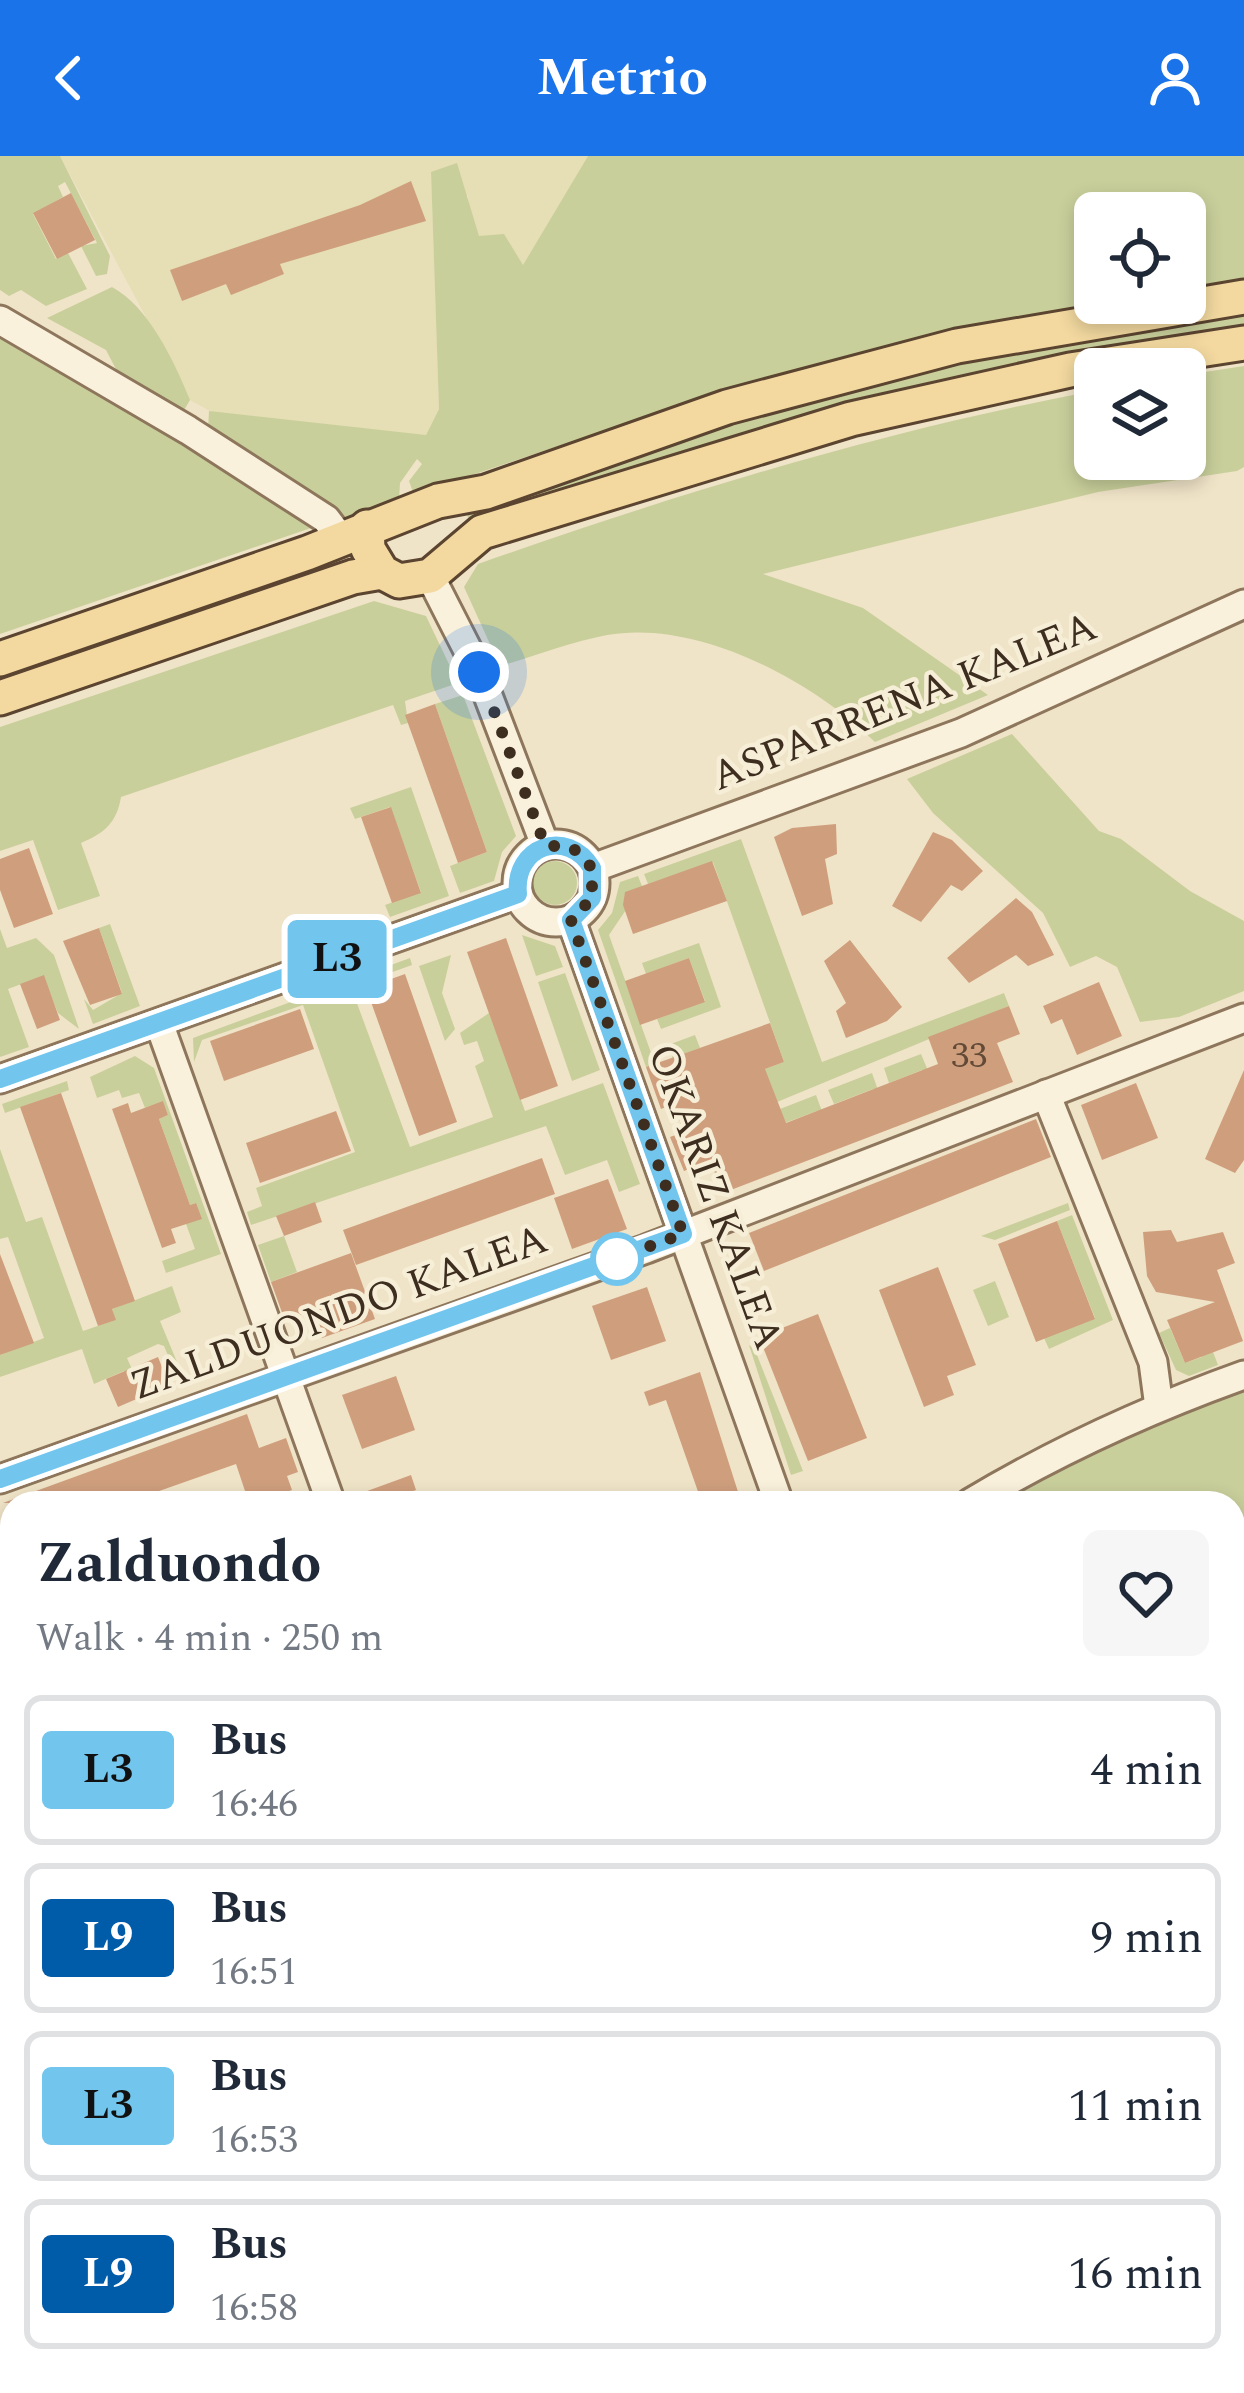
<!DOCTYPE html>
<meta charset="utf-8">
<style>
:root{--surface:#fff;--page:#f6f6f7;--text:#1f2937;--muted:#747a83;--line:#e0e1e3;--accent:#1a73e8}
body{margin:0;font-family:Spectral,serif;background:var(--page);color:var(--text);height:100vh;display:flex;flex-direction:column;font-size:45px;white-space:nowrap}
*{box-sizing:border-box;margin:0}
p{font-size:39px;color:var(--muted)}
.icon{flex:none;width:66px;height:66px;fill:none;stroke:currentColor;stroke-width:2;stroke-linecap:round;stroke-linejoin:round}
.map{position:relative;flex:1;overflow:hidden}
.side{position:absolute;left:0px;top:1335px;width:1245px;height:903px;display:flex;flex-direction:column;background:var(--surface);border-radius:36px 36px 0 0;box-shadow:0 6px 18px #0003}
.side>*{flex:none}
.badge{padding:0 24px;border-radius:9px;font-size:42px;line-height:78px}
.fabs{position:absolute;left:1074px;top:36px;display:grid;gap:24px}
.fabs a{display:grid;place-items:center;width:132px;height:132px;border-radius:18px;background:var(--surface);box-shadow:0 6px 18px #0003;font-size:60px}
.you{position:absolute;width:60px;height:60px;margin:-30px;border:9px solid #fff;border-radius:50%;background:#1a73e8;box-shadow:0 0 0 18px #1a73e833}
.map>.badge{position:absolute;translate:-50% -50%;box-shadow:0 0 0 6px #fff}
.round{display:grid;place-items:center;flex:none;width:126px;height:126px;border-radius:18px;background:var(--page)}
.headline{display:flex;align-items:center;justify-content:space-between;height:204px;padding:0 36px}
h1{font-size:57px;font-weight:700;line-height:90px}
ul{padding:0;list-style:none}
li{display:flex;align-items:center;gap:36px;height:150px;margin:0 24px 18px;padding:0 12px;border:6px solid var(--line);border-radius:18px}
li div{flex:1}
li b{display:block;font-size:45px}
li em{font-style:normal}
li .badge{min-width:132px;font-weight:700;text-align:center}
header{display:flex;justify-content:space-between;align-items:center;height:156px;padding:0 36px;background:var(--accent);color:#fff;font-size:54px;font-weight:700}
.map>svg:first-child{display:block}
.farmland{fill:#e6deb5}
.green{fill:#c9cf9b}
.lines{fill:none;stroke-linecap:round;stroke-linejoin:round}
.stream{stroke:#6f938a;stroke-width:6}
.building{fill:#cf9f7d}
.minor-casing{stroke:#8d765c;stroke-width:33}
.major-casing{stroke:#5b4430;stroke-width:39}
.minor{stroke:#faf1dc;stroke-width:27}
.major{stroke:#f3d9a0;stroke-width:33}
.line-casing{stroke:#fff;stroke-width:27}
.line{stroke:#72c6ee;stroke-width:18}
.walk{stroke:#3d2e20;stroke-width:12;stroke-dasharray:0 21.6}
.stop-dot{fill:#fff;stroke:#72c6ee;stroke-width:6}
.labels{text-anchor:middle;dominant-baseline:central;stroke-width:9;stroke-linejoin:round;paint-order:stroke}
.number-label{font-size:36px;fill:#624a37}
.street-label{font-size:42px;fill:#3d2e20;stroke:#f7eed8}
</style>
<header><svg class="icon" aria-label="back" viewBox="0 0 24 24"><path d="M15 5l-7 7 7 7"/></svg>Metrio<svg class="icon" aria-label="person" viewBox="0 0 24 24"><circle cx="12" cy="8" r="4"/><path d="M4 21q1-7 8-7t8 7"/></svg></header>
<div class="map">
<svg width="1244" height="2237" viewBox="0 0 1244 2237">
<rect width="100%" height="100%" fill="#f0e4c8"/>
<g class="farmland">
<path d="M60,0H588L523,109L479,81L470,65L468,40L431,16L439,253L426,279L219,260L190,244Z"/>
<path d="M1244,1579V1737L1233,1740V1592Z"/>
<path d="M1244,1846V1911L1238,1912L1233,1910V1851Z"/>
<path d="M12,1906V2226L32,2229L15,2235L0,2232V1911Z"/>
<path d="M1244,1929V2237H1161L1163,2226H1233V1930Z"/>
<path d="M58,2226H1139L1137,2237H55Z"/>
</g>
<g class="green">
<path d="M0,0H60L110,100L107,118L96,120L81,90L97,87L65,26L58,30L63,41L33,58L56,103L68,97L87,133L46,150L21,134L9,140L0,134Z"/>
<path d="M588,0H1244V125L1185,134V57H1095V147H1102C864,184 640,262 414,339L409,325L422,308L417,303L400,327L399,344L346,362L208,274L209,255L426,279L439,253L431,16L457,7L479,80L504,78L523,109Z"/>
<path d="M112,131C149,151 174,205 190,244L183,256L118,217L106,194L47,162Z"/>
<path d="M1244,152V177L472,374L464,349L684,275L935,207Z"/>
<path d="M0,173L307,360L303,365L311,372L0,478Z"/>
<path d="M1244,210V311L1237,315L1098,336L763,418L863,452L988,539L875,586C812,525 699,463 607,479C571,486 535,500 500,510L464,431L478,408C677,338 875,277 1083,237L1095,235V303H1185V219Z"/>
<path d="M291,409L299,434L0,536V509Z"/>
<path d="M374,445L426,460L458,527L405,545L408,567L401,569L393,549L121,641C117,666 105,677 81,687L100,740L58,754L33,684L0,695V571Z"/>
<path d="M463,539L516,680L502,696L494,725L460,737L450,710L487,696L435,548Z"/>
<path d="M1012,578L1099,675L1121,683L1190,735L1244,765V835L1179,861L1140,866L1117,811L1096,800L1070,811L1043,757L933,657L907,623Z"/>
<path d="M411,631L449,740L390,761L385,749L421,736L390,651L355,663L350,652Z"/>
<path d="M741,683L822,906L1004,837L1009,850L765,951L692,956L668,889L695,879L700,892L678,900L693,939L784,906L713,706L648,728L644,718Z"/>
<circle cx="555" cy="727" r="22"/>
<path d="M638,720L642,730L609,779L655,908L646,911L598,774L612,757L620,726Z"/>
<path d="M110,768L140,850L93,868L84,843L93,854L122,837L99,772Z"/>
<path d="M0,773L7,792L36,782L54,799L79,873L58,857L43,820L8,833L29,891L0,901Z"/>
<path d="M522,779L555,790L563,811L536,820Z"/>
<path d="M699,787L721,851L661,873L657,863L705,845L689,802L646,818L642,807Z"/>
<path d="M451,799L442,837L455,873L445,885L419,810Z"/>
<path d="M410,802L412,809L351,831L410,991L493,961L475,910L484,905L477,885L464,889L460,877L489,857L525,955L603,927L640,1028L619,1036L607,1004L565,1019L546,970L251,1069L247,1056L262,1050L256,1032L355,996L303,849L202,884L194,906L193,882Z"/>
<path d="M565,817L600,914L572,925L538,826Z"/>
<path d="M921,898L929,917L922,914L889,927L884,912Z"/>
<path d="M135,900L154,912L221,1098L166,1117L162,1105L195,1093L186,1068L196,1047L190,1049L159,963L168,959L163,946L145,952L139,937L122,942L119,934L97,942L90,921Z"/>
<path d="M872,917L879,937L873,933L834,948L828,934Z"/>
<path d="M67,925L69,934L5,957L2,948Z"/>
<path d="M816,939L823,958L817,955L782,968L754,963Z"/>
<path d="M0,993L26,1066L42,1061L83,1175L115,1164L112,1153L172,1130L181,1156L160,1165L184,1223L179,1225L164,1190L158,1188L127,1202L146,1245L138,1247L124,1215L94,1228L82,1193L0,1221V1199L44,1182L8,1081L0,1083Z"/>
<path d="M1068,1047L1070,1054L995,1084L981,1080Z"/>
<path d="M1072,1059L1113,1164L1049,1193L1044,1182L1095,1162L1057,1065Z"/>
<path d="M284,1080L297,1116L271,1126L258,1089Z"/>
<path d="M995,1125L1009,1161L988,1170L973,1134Z"/>
<path d="M1200,1162L1218,1209L1189,1220L1176,1214L1159,1177L1170,1172L1185,1207L1202,1201Z"/>
<path d="M749,1189L755,1194L803,1315L791,1319Z"/>
<path d="M1244,1233V1556L1233,1569V1347H1001L1125,1281Z"/>
<path d="M12,1687V1906L0,1911V1693Z"/>
<path d="M1244,1737V1846L1233,1851V1740Z"/>
</g>
<g class="lines">
<g class="stream">
<path d="M1233,1805L1244,1795"/>
<path d="M44,2237L46,2226"/>
</g>
</g>
<g class="building">
<path d="M411,25L426,65L280,108L284,118L231,139L226,128L182,145L170,114L360,49Z"/>
<path d="M71,37L95,84L57,103L33,57Z"/>
<path d="M435,548L487,696L458,707L405,559Z"/>
<path d="M391,651L421,737L392,747L361,661Z"/>
<path d="M836,668L837,698L825,703L833,748L802,760L774,681L792,672Z"/>
<path d="M933,676L952,684L983,715L962,735L951,729L921,766L892,750Z"/>
<path d="M29,692L53,758L14,772L0,734V703Z"/>
<path d="M712,705L727,745L633,778L623,749L625,736Z"/>
<path d="M1016,742L1032,756L1054,799L1028,810L1016,799L969,827L947,802Z"/>
<path d="M99,772L122,838L90,849L63,785Z"/>
<path d="M506,782L558,930L520,944L467,796Z"/>
<path d="M850,784L902,851L887,865L846,882L836,855L846,847L824,805Z"/>
<path d="M689,802L705,846L640,869L625,825Z"/>
<path d="M405,818L457,966L419,980L366,832Z"/>
<path d="M44,819L60,864L37,873L20,828Z"/>
<path d="M1099,826L1122,880L1077,899L1062,863L1051,868L1043,850Z"/>
<path d="M1009,850L1020,878L997,887L1013,926L723,1037L710,1005L684,1015L670,981L684,976L673,948L661,953L646,911L770,867L784,906L765,913L786,967L938,908L928,881Z"/>
<path d="M300,853L314,893L224,925L210,885Z"/>
<path d="M1244,914V1004L1235,1017L1205,1003Z"/>
<path d="M1136,927L1158,982L1102,1004L1081,949Z"/>
<path d="M61,937L135,1145L112,1153L116,1164L98,1170L20,951Z"/>
<path d="M163,945L168,959L159,963L190,1049L196,1047L202,1063L171,1073L176,1087L162,1092L112,953L128,947L131,957Z"/>
<path d="M336,955L351,995L260,1027L246,987Z"/>
<path d="M1036,963L1051,1001L764,1115L749,1077Z"/>
<path d="M542,1002L555,1038L356,1109L343,1074Z"/>
<path d="M608,1023L627,1073L572,1093L554,1042Z"/>
<path d="M315,1046L322,1066L284,1080L276,1060Z"/>
<path d="M1057,1065L1095,1163L1036,1186L998,1088Z"/>
<path d="M1171,1074L1177,1086L1223,1076L1235,1107L1217,1114L1243,1185L1185,1207L1167,1164L1215,1146L1156,1136L1147,1120L1143,1076Z"/>
<path d="M351,1097L375,1163L322,1182L312,1155L285,1165L271,1126Z"/>
<path d="M0,1098L34,1187L0,1199Z"/>
<path d="M938,1111L976,1209L947,1220L954,1239L924,1251L879,1134Z"/>
<path d="M647,1131L666,1185L611,1204L592,1150Z"/>
<path d="M818,1158L867,1282L808,1305L759,1181Z"/>
<path d="M158,1201L169,1229L118,1251L106,1223Z"/>
<path d="M700,1216L739,1339L717,1347H702L666,1244L649,1250L644,1236Z"/>
<path d="M396,1220L415,1274L362,1293L342,1239Z"/>
<path d="M247,1258L259,1292L286,1282L298,1316L287,1320L292,1334L255,1347H218L245,1335L236,1308L125,1347H3Z"/>
<path d="M411,1319L416,1334L379,1347H349L348,1342Z"/>
</g>
<g class="lines">
<defs>
<g id="minor">
<path d="M0,164L188,274L326,363L342,384"/>
<path d="M430,420L479,516L545,689"/>
<circle cx="556" cy="727" r="39"/>
<path d="M593,712L961,577L1244,448"/>
<path d="M571,764L779,1347"/>
<path d="M159,867L331,1347"/>
<path d="M0,923L518,738"/>
<path d="M1046,938L1153,1206L1159,1251"/>
<path d="M0,1323L646,1093L1244,862"/>
<path d="M970,1347C1057,1295 1149,1253 1244,1219"/>
<path d="M0,1603L12,1635"/>
</g>
<g id="major">
<path d="M367,371L368,393L382,416L399,425L430,420L482,376L851,263L1070,214L1244,187"/>
<path d="M0,503L307,397L438,345L486,336L727,251L957,190L1244,141"/>
<path d="M0,542L353,421L382,416"/>
</g>
</defs>
<use href="#minor" class="minor-casing"/>
<use href="#major" class="major-casing"/>
<use href="#minor" class="minor"/>
<use href="#major" class="major"/>
</g>
<g class="lines">
<defs>
<path id="line" d="M0,923L518,738C513,690 567,671 592,712V742L571,764L683,1078L0,1323"/>
</defs>
<use href="#line" class="line-casing"/>
<use href="#line" class="line"/>
<path class="walk" d="M479,516L545,689L573,692L592,712V742L571,764L683,1078L610,1105L617,1103"/>
</g>
<circle class="stop-dot" cx="617" cy="1103" r="24"/>
<g class="labels">
<g class="number-label">
<text x="969" y="900">33</text>
</g>
<g class="street-label">
<text transform="translate(904 546) rotate(-22)">ASPARRENA KALEA</text>
<text transform="translate(715 1041) rotate(70)">OKARIZ KALEA</text>
<text transform="translate(339 1157) rotate(-20)">ZALDUONDO KALEA</text>
</g>
</g>
</svg>
<div class="fabs">
<a><svg class="icon" aria-label="locate" viewBox="0 0 24 24"><circle cx="12" cy="12" r="6"/><path d="M12 2v4M12 18v4M2 12h4M18 12h4"/></svg></a>
<a><svg class="icon" aria-label="layers" viewBox="0 0 24 24"><path d="M12 4l9 5-9 5-9-5zM3 14l9 5 9-5"/></svg></a>
</div>
<div class="you" style="left:479px;top:516px"></div>
<b class="badge" style="left:337px;top:803px;background:#72c6ee;color:#111">L3</b>
<section class="side">
<div class="headline"><div><h1>Zalduondo</h1><p>Walk · 4 min · 250 m</p></div><a class="round"><svg class="icon" aria-label="heart" viewBox="0 0 24 24"><path d="M12 20l-8-8c-3-5 5-10 8-4 3-6 11-1 8 4z"/></svg></a></div>
<ul>
<li><span class="badge" style="background:#72c6ee;color:#111">L3</span><div><b>Bus</b><p>16:46</p></div><em>4 min</em></li>
<li><span class="badge" style="background:#005ca8;color:#fff">L9</span><div><b>Bus</b><p>16:51</p></div><em>9 min</em></li>
<li><span class="badge" style="background:#72c6ee;color:#111">L3</span><div><b>Bus</b><p>16:53</p></div><em>11 min</em></li>
<li><span class="badge" style="background:#005ca8;color:#fff">L9</span><div><b>Bus</b><p>16:58</p></div><em>16 min</em></li>
</ul>
</section>
</div>
